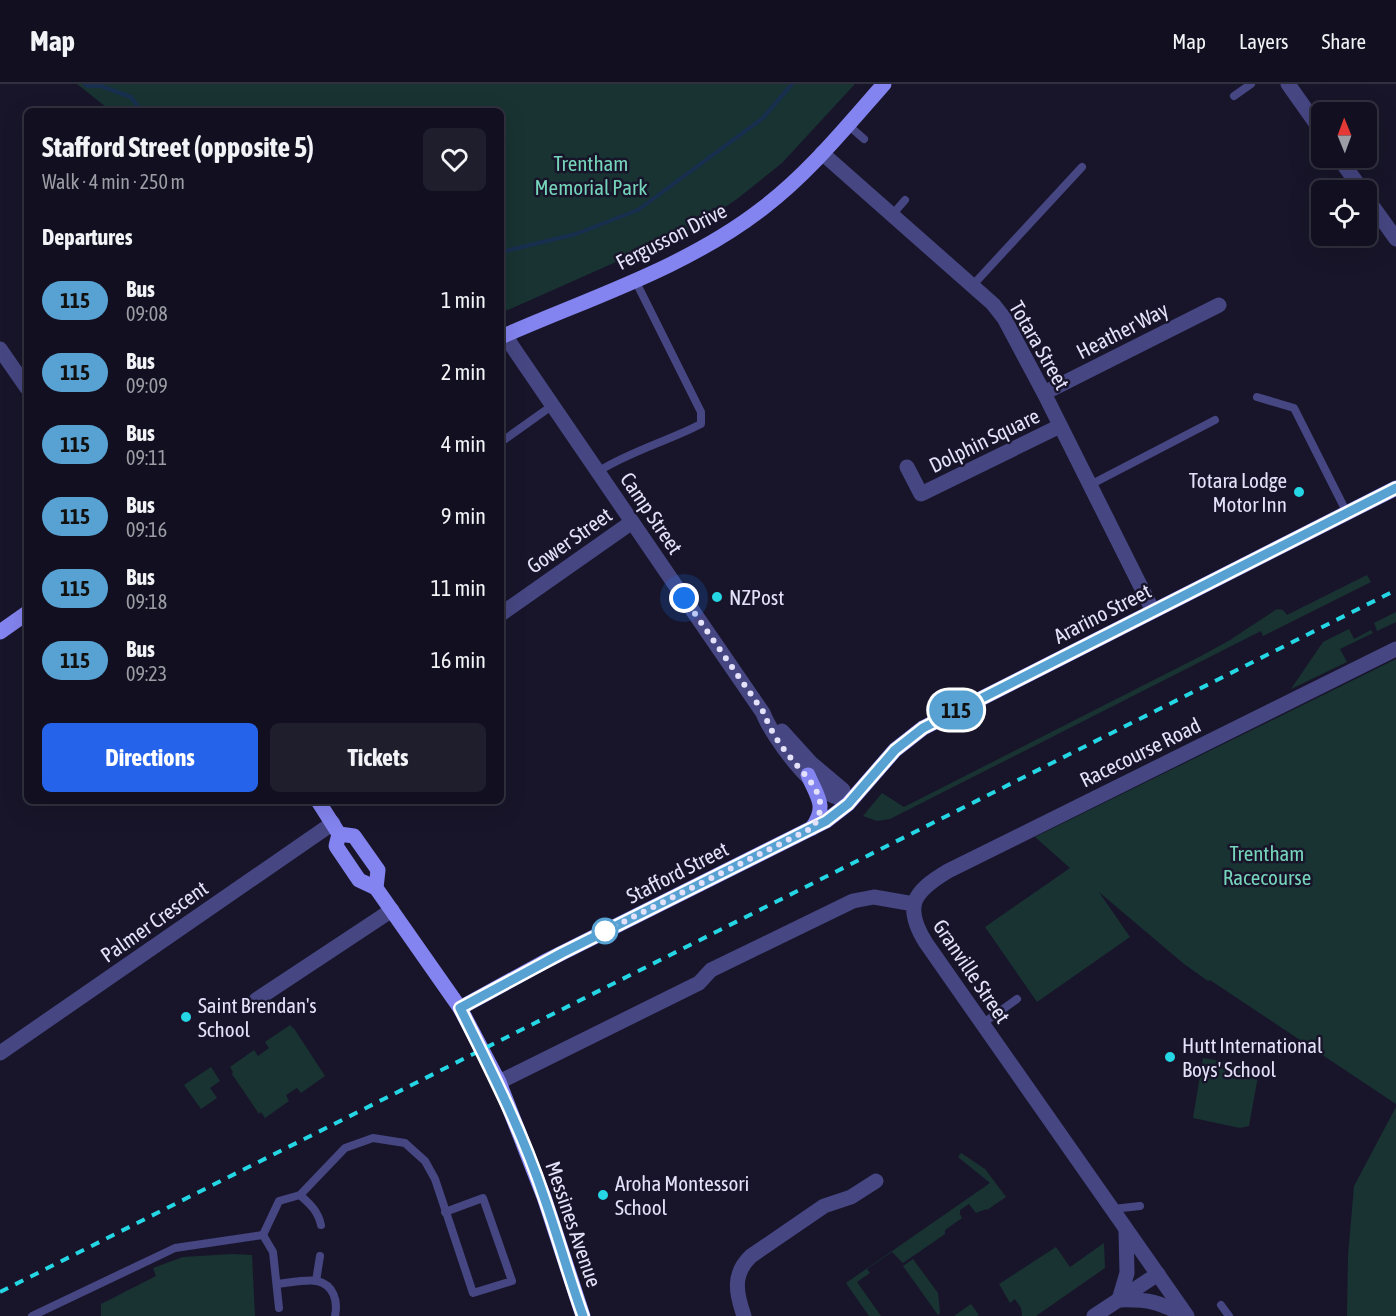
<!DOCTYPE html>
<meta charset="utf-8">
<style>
:root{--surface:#121020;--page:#1f1e2d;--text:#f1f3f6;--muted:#9c9da5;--line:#31303e;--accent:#2563eb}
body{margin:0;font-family:"Asap Condensed",sans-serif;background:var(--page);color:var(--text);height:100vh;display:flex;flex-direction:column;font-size:22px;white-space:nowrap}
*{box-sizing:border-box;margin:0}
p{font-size:20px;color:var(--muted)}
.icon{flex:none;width:33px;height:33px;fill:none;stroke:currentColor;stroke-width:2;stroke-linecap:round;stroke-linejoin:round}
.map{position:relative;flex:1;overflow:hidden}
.panel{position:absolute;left:24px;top:24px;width:480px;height:696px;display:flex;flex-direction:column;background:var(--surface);border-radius:9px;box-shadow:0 6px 24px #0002,0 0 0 2px var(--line)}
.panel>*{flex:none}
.badge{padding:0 12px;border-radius:20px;font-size:21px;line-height:39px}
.needle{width:39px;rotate:359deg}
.tools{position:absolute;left:1311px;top:18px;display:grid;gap:12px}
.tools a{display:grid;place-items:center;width:66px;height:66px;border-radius:9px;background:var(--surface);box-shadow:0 6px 24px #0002,0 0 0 2px var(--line);font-size:30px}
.you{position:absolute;width:30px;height:30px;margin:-15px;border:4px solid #fff;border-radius:50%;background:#1a73e8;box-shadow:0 0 0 9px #1a73e833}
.map>.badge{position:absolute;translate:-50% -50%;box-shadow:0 0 0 3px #fff}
h2{padding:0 18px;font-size:22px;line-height:54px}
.round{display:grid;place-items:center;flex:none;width:63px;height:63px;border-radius:9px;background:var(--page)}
.headline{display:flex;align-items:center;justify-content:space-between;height:102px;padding:0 18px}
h1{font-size:28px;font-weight:700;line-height:45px}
.primary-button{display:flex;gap:12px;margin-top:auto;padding:12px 18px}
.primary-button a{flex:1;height:69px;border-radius:9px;background:var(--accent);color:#fff;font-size:24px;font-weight:700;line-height:69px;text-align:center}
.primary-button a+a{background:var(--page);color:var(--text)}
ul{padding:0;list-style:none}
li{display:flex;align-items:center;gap:18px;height:72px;padding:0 18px}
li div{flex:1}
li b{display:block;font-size:22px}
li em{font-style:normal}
li .badge{min-width:66px;font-weight:700;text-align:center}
header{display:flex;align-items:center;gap:36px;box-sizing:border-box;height:84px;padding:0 30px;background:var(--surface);border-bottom:2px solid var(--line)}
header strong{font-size:28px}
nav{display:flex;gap:33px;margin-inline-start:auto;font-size:21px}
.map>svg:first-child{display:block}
.green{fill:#183332}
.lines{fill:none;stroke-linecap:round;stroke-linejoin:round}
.stream{stroke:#182f4f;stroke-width:4}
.lane{stroke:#464683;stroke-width:8}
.street{stroke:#464683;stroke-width:15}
.secondary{stroke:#8484f0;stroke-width:15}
.rail{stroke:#25d6e4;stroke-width:4;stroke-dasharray:9 8;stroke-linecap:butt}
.line-casing{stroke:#fff;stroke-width:14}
.line{stroke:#58a2d3;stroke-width:9}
.walk{stroke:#e4e1fb;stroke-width:6;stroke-dasharray:0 10.8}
.poi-dot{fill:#25d6e4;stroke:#18152a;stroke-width:2}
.stop-dot{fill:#fff;stroke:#58a2d3;stroke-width:3}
.labels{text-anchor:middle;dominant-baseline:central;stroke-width:5;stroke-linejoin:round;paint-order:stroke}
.park-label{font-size:21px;fill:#75d4ba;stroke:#18152a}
.street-label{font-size:21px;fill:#e4e1fb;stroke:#18152a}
.poi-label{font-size:21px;fill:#e4e1fb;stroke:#18152a;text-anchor:start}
</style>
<header>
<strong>Map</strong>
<nav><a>Map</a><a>Layers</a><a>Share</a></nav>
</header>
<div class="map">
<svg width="1396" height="1232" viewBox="0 0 1396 1232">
<rect width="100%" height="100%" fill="#18152a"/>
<g class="green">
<path d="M77,0H854V1L782,79L737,115L697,142L501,229V27H111Z"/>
<path d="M1367,491L1371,498L1263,552L1261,547L890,735L877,737L863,732L882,709L904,723L1201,572L1230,556L1277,525L1283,526L1287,531Z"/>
<path d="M1396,528V538L1377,547L1374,539Z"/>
<path d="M1349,545L1354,555L1371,546L1373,549L1340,565L1347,578L1291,605L1323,558Z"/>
<path d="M1396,575V1020L1210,896L1208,897L1184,880L1099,808L1130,853L1037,918L985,843L1070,784L1035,753Z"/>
<path d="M290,941L295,946L325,992L301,1009L297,1004L286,1011L289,1017L265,1034L261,1028L259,1030L232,990L233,988L230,983L254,966L258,972L269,964L265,958Z"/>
<path d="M1203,974L1254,983L1258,992L1249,1042L1240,1044L1193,1034Z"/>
<path d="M211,983L220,997L210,1004L217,1014L201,1025L184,1001Z"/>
<path d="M1396,1023V1232H1347L1348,1172L1354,1102Z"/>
<path d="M961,1069L985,1085L1006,1113L987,1126L986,1125L976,1129L969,1120L960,1126V1130L962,1134L945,1146V1150L903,1179L892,1168L867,1185L870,1189L857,1198L881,1232H869L846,1199L990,1099L958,1073Z"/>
<path d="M1104,1159L1105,1184L1036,1232H1022L1021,1224L1015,1215L1010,1219L999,1200L1056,1163L1070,1183Z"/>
<path d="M232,1170L252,1171L255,1232H101V1220L156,1192L153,1184L183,1173Z"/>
<path d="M913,1175L938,1209L940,1229L938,1231L903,1182Z"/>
<path d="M971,1220L979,1231L977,1232H954Z"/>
</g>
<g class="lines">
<g class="stream">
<path d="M85,0L88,2H101L131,13L141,27"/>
<path d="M501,168L576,150L638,126L763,34L792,0"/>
</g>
<g class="lane">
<path d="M1234,12L1251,0"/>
<path d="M848,41L864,55"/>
<path d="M893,130L905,116"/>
<path d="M972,202L1082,83"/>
<path d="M1257,313L1294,324L1347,429"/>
<path d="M501,358L553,321"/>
<path d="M599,387C631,367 668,357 701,340V328L635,196"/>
<path d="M1090,401L1215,336"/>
<path d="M982,940L1017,915"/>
<path d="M300,1111C310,1120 318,1127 321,1141"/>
<path d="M1113,1125L1140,1122"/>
<path d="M263,1151L279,1117L300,1111L345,1064L373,1054L405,1059L425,1077L435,1095L473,1209L512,1197L483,1114L445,1128"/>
<path d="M263,1151L273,1168L279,1224"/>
<path d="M316,1197L320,1172"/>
<path d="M277,1200C287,1199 308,1195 317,1197C334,1201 338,1217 335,1232"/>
<path d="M1221,1221L1229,1232"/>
<path d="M32,1232L175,1164L263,1151"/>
</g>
<g class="street">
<path d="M1288,0L1322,48"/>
<path d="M822,69L993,220L1004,234L1044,309L1153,527"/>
<path d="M1339,74L1362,106"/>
<path d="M1366,113L1396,155"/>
<path d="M506,251L512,262C596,385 679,507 763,629C772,653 816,713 842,714L848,720"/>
<path d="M0,265L27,304"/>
<path d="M1044,309L1219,221"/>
<path d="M907,383L921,410L1060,342"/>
<path d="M501,530L632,438"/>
<path d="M782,647L811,679L843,706L842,714"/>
<path d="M256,916L392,826"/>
<path d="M0,969L333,739"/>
<path d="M499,998L699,899L711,886L853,817L874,813L914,820"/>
<path d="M1126,1146L1127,1189L1119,1216C1148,1215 1160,1218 1185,1232"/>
<path d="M744,1232C736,1209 732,1190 751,1172L824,1122L851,1113L876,1097"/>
<path d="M1094,1232L1158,1190"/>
<path d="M1187,1232L926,859C903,822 913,808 948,787L1396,565"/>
</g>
<g class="secondary">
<path d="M501,253C589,214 686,184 763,124C809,89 846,43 884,0"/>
<path d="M0,548L27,529"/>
<path d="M808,691C817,713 828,722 812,744"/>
<path d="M318,717L339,750L354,752L378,786L376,804L460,924L499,998L544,1113L583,1232"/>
<path d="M339,750L336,762L359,796L376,804"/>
<path d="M460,924L544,878L826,737L848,720L895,666L923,644L1396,404"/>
</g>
<path class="rail" d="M0,1208L1396,506"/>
</g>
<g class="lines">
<defs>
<path id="line" d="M583,1232C569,1193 558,1153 544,1113C522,1047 491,986 460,924L562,869L826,737L848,720L895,666L923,644L1396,404"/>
</defs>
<use href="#line" class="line-casing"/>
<use href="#line" class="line"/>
<path class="walk" d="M605,847L812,744C834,714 807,695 790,673C779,660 769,644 764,629L684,514"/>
</g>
<g class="poi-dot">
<circle cx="1299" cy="408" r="6"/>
<circle cx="717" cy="513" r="6"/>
<circle cx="186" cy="933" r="6"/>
<circle cx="1170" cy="973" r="6"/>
<circle cx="603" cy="1111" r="6"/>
</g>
<circle class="stop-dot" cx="605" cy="847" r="12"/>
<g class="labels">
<g class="park-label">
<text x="591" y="79">Trentham<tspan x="591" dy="24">Memorial Park</tspan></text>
<text x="1267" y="769">Trentham<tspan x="1267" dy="24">Racecourse</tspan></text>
</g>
<g class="street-label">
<text transform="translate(671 152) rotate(-27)">Fergusson Drive</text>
<text transform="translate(1122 246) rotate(-27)">Heather Way</text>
<text transform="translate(1040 261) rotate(60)">Totara Street</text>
<text transform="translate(984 356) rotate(-26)">Dolphin Square</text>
<text transform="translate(652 429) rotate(56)">Camp Street</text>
<text transform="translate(569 456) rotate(-35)">Gower Street</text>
<text transform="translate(1102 529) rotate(-27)">Ararino Street</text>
<text transform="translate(1140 668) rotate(-26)">Racecourse Road</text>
<text transform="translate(677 788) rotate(-27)">Stafford Street</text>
<text transform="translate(154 837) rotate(-35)">Palmer Crescent</text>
<text transform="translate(972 887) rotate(56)">Granville Street</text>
<text transform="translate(574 1140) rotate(71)">Messines Avenue</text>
</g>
<g class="poi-label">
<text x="1287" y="396" text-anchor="end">Totara Lodge<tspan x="1287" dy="24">Motor Inn</tspan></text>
<text x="729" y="513">NZPost</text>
<text x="198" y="921">Saint Brendan's<tspan x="198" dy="24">School</tspan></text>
<text x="1182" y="961">Hutt International<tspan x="1182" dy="24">Boys' School</tspan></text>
<text x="615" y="1099">Aroha Montessori<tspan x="615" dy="24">School</tspan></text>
</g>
</g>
</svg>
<div class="tools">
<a><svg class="needle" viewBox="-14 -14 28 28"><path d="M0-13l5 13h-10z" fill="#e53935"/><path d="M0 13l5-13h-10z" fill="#9c9da5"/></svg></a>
<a><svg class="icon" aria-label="locate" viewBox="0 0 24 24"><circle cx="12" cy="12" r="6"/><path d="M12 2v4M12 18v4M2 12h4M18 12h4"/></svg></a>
</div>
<div class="you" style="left:684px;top:514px"></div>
<b class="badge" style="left:956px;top:626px;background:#58a2d3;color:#111">115</b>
<section class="panel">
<div class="headline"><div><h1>Stafford Street (opposite 5)</h1><p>Walk · 4 min · 250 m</p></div><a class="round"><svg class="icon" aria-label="heart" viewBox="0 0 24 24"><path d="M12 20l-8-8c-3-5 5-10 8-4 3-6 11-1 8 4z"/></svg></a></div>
<h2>Departures</h2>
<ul>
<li><span class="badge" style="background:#58a2d3;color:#111">115</span><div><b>Bus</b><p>09:08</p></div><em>1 min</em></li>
<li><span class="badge" style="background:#58a2d3;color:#111">115</span><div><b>Bus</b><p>09:09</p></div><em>2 min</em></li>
<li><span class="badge" style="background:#58a2d3;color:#111">115</span><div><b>Bus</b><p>09:11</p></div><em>4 min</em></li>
<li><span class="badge" style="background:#58a2d3;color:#111">115</span><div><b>Bus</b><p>09:16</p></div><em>9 min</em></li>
<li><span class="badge" style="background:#58a2d3;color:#111">115</span><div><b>Bus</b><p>09:18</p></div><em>11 min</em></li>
<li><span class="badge" style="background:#58a2d3;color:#111">115</span><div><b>Bus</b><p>09:23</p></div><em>16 min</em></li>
</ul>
<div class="primary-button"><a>Directions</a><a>Tickets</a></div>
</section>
</div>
